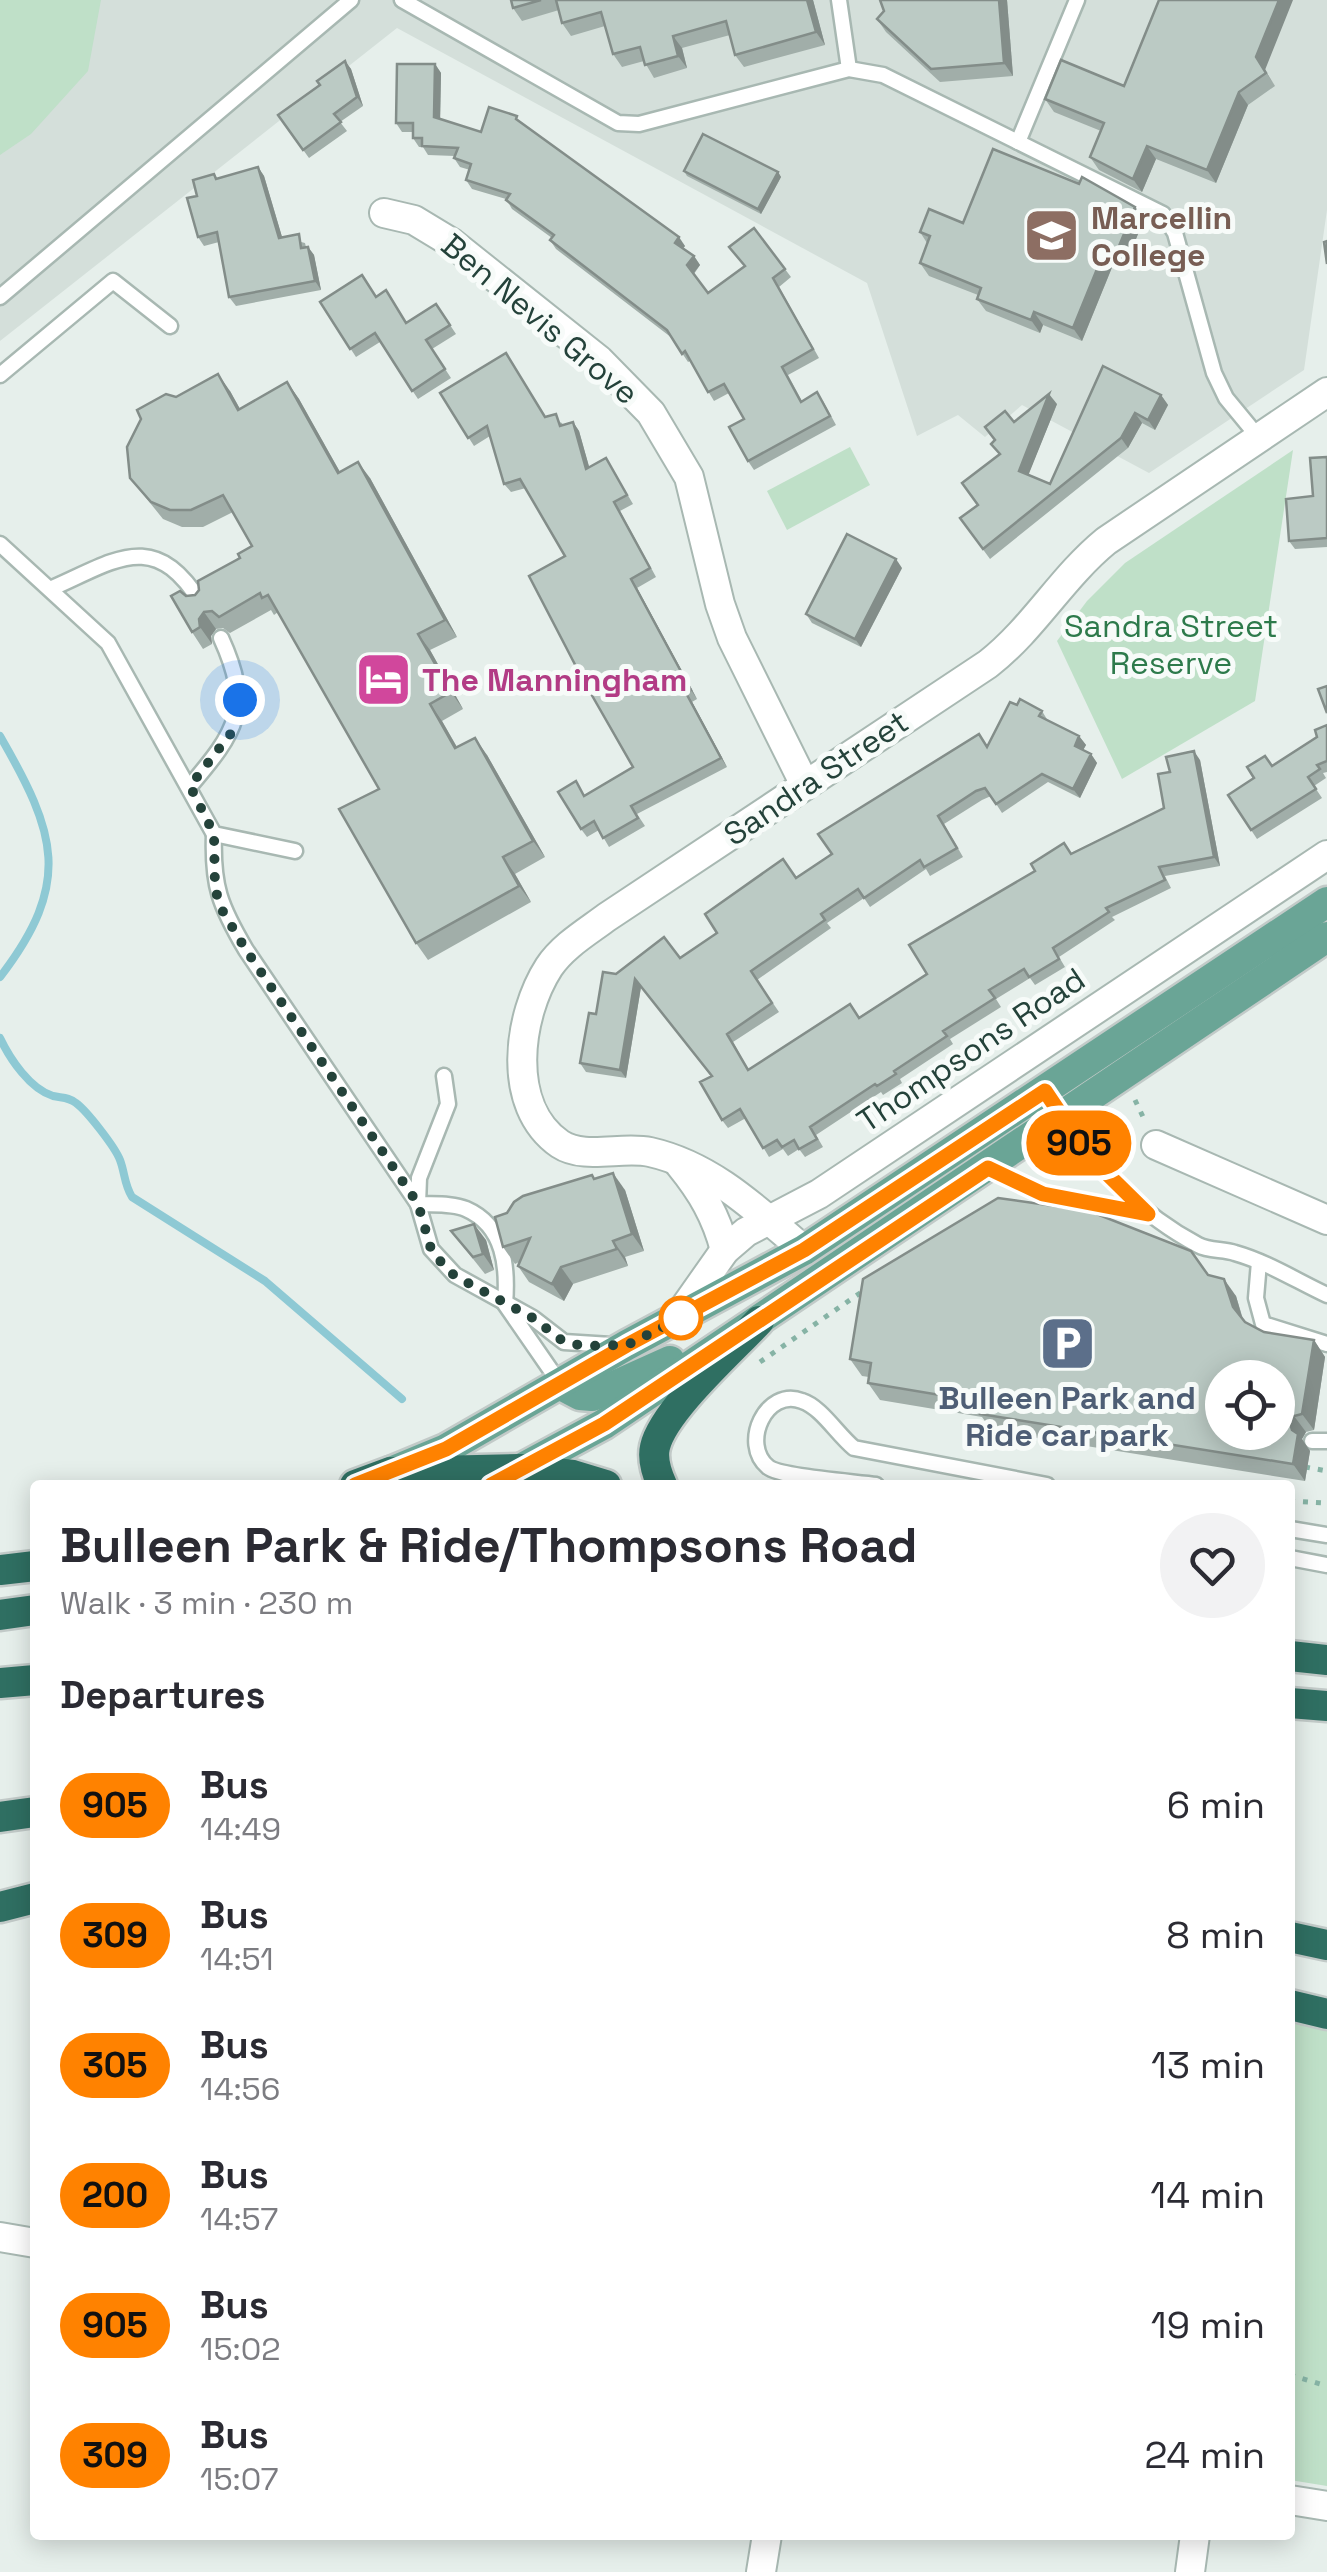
<!DOCTYPE html>
<meta charset="utf-8">
<style>
:root{--surface:#fff;--page:#f2f2f3;--text:#2b2b33;--muted:#7c7c81}
body{margin:0;font-family:"Space Grotesk",sans-serif;background:var(--page);color:var(--text);height:100vh;display:flex;flex-direction:column;font-size:38px;white-space:nowrap}
*{box-sizing:border-box;margin:0}
p{font-size:32px;color:var(--muted)}
.icon{flex:none;width:55px;height:55px;fill:none;stroke:currentColor;stroke-width:2;stroke-linecap:round;stroke-linejoin:round}
.map{position:relative;flex:1;overflow:hidden}
.drawer{position:absolute;left:30px;top:1480px;width:1265px;height:1060px;display:flex;flex-direction:column;background:var(--surface);border-radius:10px;box-shadow:0 5px 25px #0003}
.drawer>*{flex:none}
.badge{padding:0 20px;border-radius:32px;font-size:35px;line-height:65px}
.buttons{position:absolute;left:1205px;top:1360px;display:grid;gap:20px}
.buttons a{display:grid;place-items:center;width:90px;height:90px;border-radius:50%;background:var(--surface);box-shadow:0 5px 25px #0003;font-size:50px}
.you{position:absolute;width:50px;height:50px;margin:-25px;border:8px solid #fff;border-radius:50%;background:#1a73e8;box-shadow:0 0 0 15px #1a73e833}
.map>.badge{position:absolute;translate:-50% -50%;box-shadow:0 0 0 5px #fff}
h2{padding:0 30px;font-size:38px;line-height:90px}
.round{display:grid;place-items:center;flex:none;width:105px;height:105px;border-radius:52px;background:var(--page)}
.overview{display:flex;align-items:center;justify-content:space-between;height:170px;padding:0 30px}
h1{font-size:48px;font-weight:700;line-height:75px}
ul{padding:0;list-style:none}
li{display:flex;align-items:center;gap:30px;height:130px;padding:0 30px}
li div{flex:1}
li b{display:block;font-size:38px}
li em{font-style:normal}
li .badge{min-width:110px;font-weight:700;text-align:center}
.map>svg:first-child{display:block}
.built{fill:#d4dfda}
.green{fill:#bfe0c8}
.lines{fill:none;stroke-linecap:round;stroke-linejoin:round}
.stream{stroke:#8ec9d4;stroke-width:8}
.lane-casing{stroke:#a8b8b2;stroke-width:19}
.street-casing{stroke:#a8b8b2;stroke-width:32}
.primary-casing{stroke:#c2cac8;stroke-width:35}
.highway-casing{stroke:#c2cac8;stroke-width:35}
.path{stroke:#86b3a5;stroke-width:5;stroke-dasharray:5 8;stroke-linecap:butt}
.lane{stroke:#fff;stroke-width:14}
.street{stroke:#fff;stroke-width:28}
.primary{stroke:#6aa596;stroke-width:30}
.highway{stroke:#2f6f62;stroke-width:30}
.wall{fill:#a1aea9}
.shaded-wall{fill:#838d89}
.building{fill:#bbcac4;stroke:#838d89;stroke-width:2.5;fill-rule:evenodd}
.line-casing{stroke:#fff;stroke-width:22}
.line{stroke:#ff8200;stroke-width:15}
.walk{stroke:#24423a;stroke-width:10;stroke-dasharray:0 18}
.stop-dot{fill:#fff;stroke:#ff8200;stroke-width:5}
.labels{text-anchor:middle;dominant-baseline:central;stroke-width:10;stroke-linejoin:round;paint-order:stroke}
.education-label{font-size:32px;font-weight:bold;fill:#785e54;stroke:#f7fbf9;text-anchor:start}
.street-label{font-size:32px;fill:#24423a;stroke:#f7fbf9}
.park-label{font-size:32px;fill:#2d7a4b;stroke:#f7fbf9}
.hotel-label{font-size:32px;font-weight:bold;fill:#b23c85;stroke:#f7fbf9;text-anchor:start}
.service-label{font-size:32px;font-weight:bold;fill:#4e5e75;stroke:#f7fbf9}
</style>
<div class="map">
<svg width="1327" height="2572" viewBox="0 0 1327 2572">
<rect width="100%" height="100%" fill="#e6efeb"/>
<path class="built" d="M0,0H1327V210L1304,370L1149,473L1022,405L985,437L958,415L917,436L867,283L397,28L0,341Z"/>
<g class="green">
<path d="M0,0H101L88,71L31,134L0,155Z"/>
<path d="M850,447L870,485L787,530L767,491Z"/>
<path d="M1293,450L1255,701L1122,779L1057,641L1087,601L1125,563Z"/>
<path d="M1290,1991L1327,1999V2486L1290,2480Z"/>
</g>
<g class="lines">
<g class="stream">
<path d="M0,736C56,833 73,882 0,977"/>
<path d="M0,1038C10,1059 30,1089 53,1096C62,1098 69,1097 76,1103C87,1111 115,1147 120,1160C125,1173 124,1184 132,1197L265,1281L402,1399"/>
</g>
<defs>
<g id="lane">
<path d="M402,0L618,123L639,124L849,69L883,75L1163,214L1175,233L1214,373L1226,398L1259,438"/>
<path d="M839,0L849,69"/>
<path d="M1018,142L1077,0"/>
<path d="M0,297L351,0"/>
<path d="M0,375L113,281L170,326"/>
<path d="M0,544L108,643L214,834L295,851"/>
<path d="M50,589C115,561 154,527 201,603"/>
<path d="M190,786C236,732 253,708 221,638"/>
<path d="M214,834C212,886 220,906 246,950L418,1204C433,1205 452,1203 466,1209C505,1226 508,1268 505,1304L561,1385"/>
<path d="M444,1076L448,1104L419,1178L418,1204L431,1249L455,1275L533,1318L564,1342L611,1345"/>
<path d="M1058,1114C1092,1166 1143,1216 1198,1245C1209,1251 1223,1249 1235,1253C1267,1262 1297,1281 1327,1295"/>
<path d="M988,1168L1043,1194L1148,1214"/>
<path d="M1259,1262L1256,1298L1263,1324L1327,1344"/>
<path d="M1312,1441H1327"/>
<path d="M876,1485C856,1482 780,1477 768,1467C740,1444 766,1387 802,1401C821,1407 837,1434 854,1448L1047,1485"/>
<path d="M1290,1529L1327,1535"/>
<path d="M1290,1558L1327,1565"/>
</g>
<g id="street">
<path d="M384,213L414,220L452,243L599,360L651,413L689,477L720,604L732,638L805,785"/>
<path d="M1156,1145L1327,1220"/>
<path d="M680,1165C702,1192 716,1216 725,1250"/>
<path d="M804,1250C757,1210 712,1166 650,1152C622,1146 584,1160 560,1144C505,1106 518,1015 549,967C563,946 587,932 607,917L988,664C1034,628 1061,578 1106,541L1327,392"/>
<path d="M675,1321L725,1250L746,1232L819,1194L1327,855"/>
<path d="M0,2237L35,2243"/>
<path d="M1290,2500L1327,2506"/>
<path d="M761,2572L767,2535"/>
<path d="M1190,2572L1195,2535"/>
</g>
<g id="primary">
<path d="M561,1385L580,1395L592,1396L670,1361"/>
<path d="M393,1471L446,1449L627,1345L804,1250L1327,902"/>
<path d="M491,1485L604,1424L1327,937"/>
</g>
<g id="highway">
<path d="M355,1485L390,1472L520,1469L573,1475L606,1485"/>
<path d="M662,1485C657,1474 652,1460 655,1447C663,1411 732,1350 759,1321"/>
<path d="M0,1570L35,1566"/>
<path d="M0,1615L35,1610"/>
<path d="M1290,1656L1327,1660"/>
<path d="M0,1683L35,1680"/>
<path d="M1290,1703L1327,1706"/>
<path d="M0,1817L35,1812"/>
<path d="M0,1907L35,1898"/>
<path d="M1290,1937L1327,1945"/>
<path d="M1290,2005L1327,2014"/>
</g>
</defs>
<use href="#lane" class="lane-casing"/>
<use href="#street" class="street-casing"/>
<use href="#primary" class="primary-casing"/>
<use href="#highway" class="highway-casing"/>
<g class="path">
<path d="M1135,1100L1145,1121"/>
<path d="M760,1362L866,1289"/>
<path d="M1305,1467L1327,1471"/>
<path d="M1290,1501L1327,1503"/>
<path d="M1290,2375L1327,2386"/>
</g>
<use href="#lane" class="lane"/>
<use href="#street" class="street"/>
<use href="#primary" class="primary"/>
<use href="#highway" class="highway"/>
</g>
<g class="wall">
<path d="M511,0H813L825,45L744,67L735,55L730,35L682,48L687,68L654,78L644,61L622,67L613,54L605,26L571,36L562,23L559,10L522,21L513,8Z"/>
<path d="M1007,0L1013,76L940,82L886,32L877,19Z"/>
<path d="M345,61L351,69L363,106L340,122L347,131L309,158L278,115L320,85Z"/>
<path d="M435,64L441,73L440,119L481,132L522,124L685,246L683,248L694,256L700,265L694,274L708,293L744,267L754,228L791,277L779,287L819,358L788,375L802,401H823L836,425L754,470L748,461L744,419L729,393L714,401L690,361L688,362L672,338L556,249L550,240L552,238L512,209L506,199L472,189L466,180L470,170L460,167L454,158L455,156L428,155L423,147H419L413,138V132H402L396,123Z"/>
<path d="M1265,70L1275,86L1248,105L1216,183L1156,159L1142,192L1099,170L1090,157L1101,131L1054,112L1045,99L1124,86Z"/>
<path d="M258,167L264,176L282,237L305,243L306,247H308L314,255L321,290L236,306L229,297L219,242L204,246L198,237L197,196L214,174L218,179Z"/>
<path d="M684,171L778,172L781,177L761,214L687,176Z"/>
<path d="M1135,207L1144,219L1126,264L1115,260L1082,341L1043,325L1040,333L986,311L977,299L978,295L929,276L920,263L927,243L920,232L963,223Z"/>
<path d="M376,297L407,323L436,304L456,334L432,349L451,378L418,399L380,342L356,357L320,302Z"/>
<path d="M1103,366L1161,395L1168,405L1155,430L1142,423L1128,448L990,559L960,518L977,505L999,455L995,441L1014,422L1057,404L1028,475L1050,484Z"/>
<path d="M287,382L299,399L340,472L370,478L457,637L430,650L463,709L442,721L457,747L487,755L545,857L515,874L531,902L428,960L416,943L379,789L278,612L274,615L271,610L230,633L223,628L216,629L211,636L212,644L203,649L192,632L186,596L195,595L252,546L233,512L203,527H182L163,519L130,478L230,391L240,409Z"/>
<path d="M440,393L546,417L562,423L563,425L573,422L579,431L589,467L606,458L633,504L620,511L656,577L637,588L697,699L692,702L727,767L637,814L645,826L609,847L599,830L587,837L581,829L585,795L633,767L565,556L526,488L511,492L504,484L490,436L474,446Z"/>
<path d="M1327,457V547L1295,549L1289,541L1313,496Z"/>
<path d="M902,568L861,647L812,623L806,614Z"/>
<path d="M1017,705L1042,711L1048,721L1079,736L1086,745L1083,750L1091,754L1097,763L1080,798L1048,782L1002,813L991,796L982,800L944,824L963,857L930,876L926,869L870,907L864,898L827,923L831,928L757,980L779,1012L733,1042L748,1069L859,1017L927,974L1071,853L1164,808L1170,772L1200,760L1220,866L1165,876L1171,888L1112,917L1115,920L1059,957L1065,967L1035,985L1030,978L996,999L1001,1007L950,1039L953,1044L900,1079L902,1083L883,1095L881,1092L816,1135L823,1147L805,1157L799,1149L788,1156L783,1149L769,1157L746,1118L728,1128L722,1120L711,1076L641,987L626,1078L586,1072L580,1063L596,1014L616,974L680,958L717,933L987,746Z"/>
<path d="M1327,725V772L1323,773L1326,778L1314,786L1322,798L1257,839L1228,795L1317,737Z"/>
<path d="M595,1179L625,1190L644,1251L625,1257L628,1266L573,1284L564,1301L529,1282L518,1266L519,1262L515,1264L503,1247Z"/>
<path d="M451,1231L486,1240L494,1270L485,1274Z"/>
<path d="M1208,1275L1236,1296L1243,1319L1245,1322L1264,1332L1314,1340L1325,1357L1314,1430L1306,1432L1302,1439L1310,1451L1305,1481L992,1431L982,1417L880,1400L868,1383L869,1377L862,1376L850,1359Z"/>
</g>
<g class="shaded-wall">
<path d="M807,0H813L825,45L816,32Z"/>
<path d="M999,0H1007L1013,76L1004,63Z"/>
<path d="M1279,0H1293L1265,70L1275,86L1256,57Z"/>
<path d="M673,36L682,48L687,68L678,56Z"/>
<path d="M345,61L351,69L363,106L357,97Z"/>
<path d="M435,64L441,73L440,126L434,117Z"/>
<path d="M1239,92L1248,105L1216,183L1207,170Z"/>
<path d="M1147,146L1156,159L1142,192L1133,179Z"/>
<path d="M258,167L264,176L285,247L279,238Z"/>
<path d="M778,172L781,177L761,214L758,209Z"/>
<path d="M1135,207L1144,219L1126,264L1117,251Z"/>
<path d="M679,237L685,246L681,251L675,243Z"/>
<path d="M308,247L314,255L321,290L315,281Z"/>
<path d="M1106,247L1115,260L1082,341L1073,328Z"/>
<path d="M694,256L700,265L693,274L687,265Z"/>
<path d="M1034,312L1043,325L1040,333L1031,320Z"/>
<path d="M218,374L230,391L250,427L238,410Z"/>
<path d="M287,382L299,399L350,490L338,473Z"/>
<path d="M1049,394L1057,404L1026,481L1019,471Z"/>
<path d="M1161,395L1168,405L1155,430L1148,420Z"/>
<path d="M1135,413L1142,423L1128,448L1121,438Z"/>
<path d="M573,422L579,431L592,477L586,469Z"/>
<path d="M358,462L370,478L457,637L445,620Z"/>
<path d="M896,559L902,568L861,647L855,639Z"/>
<path d="M631,579L637,588L697,699L691,690Z"/>
<path d="M204,612L216,629L211,636L212,644L200,627L199,619Z"/>
<path d="M418,634L430,650L463,709L451,692Z"/>
<path d="M686,693L692,702L727,767L721,758Z"/>
<path d="M430,704L442,721L467,765L455,748Z"/>
<path d="M1079,736L1086,745L1081,754L1075,746Z"/>
<path d="M475,738L487,755L545,857L533,841Z"/>
<path d="M1194,751L1200,760L1220,866L1214,857Z"/>
<path d="M1091,754L1097,763L1080,798L1073,789Z"/>
<path d="M503,857L515,874L531,902L519,886Z"/>
<path d="M635,979L641,987L626,1078L620,1070Z"/>
<path d="M613,1173L625,1190L644,1251L632,1234Z"/>
<path d="M474,1224L486,1240L494,1270L483,1254Z"/>
<path d="M613,1241L625,1257L628,1266L617,1249Z"/>
<path d="M561,1267L573,1284L564,1301L552,1284Z"/>
<path d="M1224,1279L1236,1296L1244,1324L1233,1307Z"/>
<path d="M1314,1340L1325,1357L1314,1430L1302,1414Z"/>
<path d="M1294,1416L1306,1432L1302,1439L1310,1451L1305,1481L1293,1464L1292,1430L1290,1423Z"/>
</g>
<g class="building">
<path d="M511,0H541L513,8Z"/>
<path d="M556,0H807L816,32L735,55L726,21L673,36L678,56L645,65L640,47L613,54L601,12L562,23Z"/>
<path d="M880,0H999L1004,63L931,69L877,19L884,11Z"/>
<path d="M1159,0H1279L1256,57L1266,73L1239,92L1207,170L1147,146L1133,179L1090,157L1104,123L1045,99L1061,60L1124,86Z"/>
<path d="M345,61L357,97L334,114L341,122L303,150L278,115L320,85L317,81Z"/>
<path d="M397,64H435L434,117L481,132L489,107L517,116L516,119L679,237L675,243L694,256L687,265L708,293L745,266L729,247L754,228L785,269L773,278L813,349L782,367L801,402L817,392L830,416L748,461L729,427L744,419L724,384L708,392L685,351L682,354L667,330L550,240L554,235L506,200L510,194L466,180L471,164L454,158L458,148L422,146V138H413V123H396Z"/>
<path d="M703,134L778,172L758,209L684,171Z"/>
<path d="M993,149L1079,184L1082,177L1135,207L1117,251L1106,247L1073,328L1034,312L1031,320L977,299L981,288L920,263L930,236L920,232L929,209L963,223Z"/>
<path d="M258,167L279,238L299,234L301,248L308,247L315,281L229,297L217,232L198,237L187,198L197,196L193,180L214,174L216,179Z"/>
<path d="M1327,241V264L1324,242Z"/>
<path d="M362,275L376,297L386,290L406,323L436,304L450,325L426,340L445,369L412,391L375,333L350,349L320,302Z"/>
<path d="M506,353L545,417L556,414L560,426L573,422L586,469L606,458L627,495L614,502L650,568L631,579L691,690L686,693L721,758L631,806L638,818L603,838L594,821L581,829L558,792L576,781L584,796L633,767L582,678L529,576L565,556L520,479L504,484L487,426L468,438L440,393Z"/>
<path d="M1103,366L1161,395L1148,420L1135,413L1121,438L983,549L960,518L978,505L962,483L1000,454L991,444L995,440L985,427L1005,411L1014,422L1049,394L1019,471L1050,484Z"/>
<path d="M218,374L238,410L287,382L338,473L358,462L445,620L418,634L451,692L430,704L455,748L475,738L533,841L503,857L519,886L416,943L339,809L379,789L268,595L262,598L260,593L219,617L212,611L204,612L199,619L200,627L192,632L171,596L180,591L186,596L195,595L199,590L198,581L240,558L238,554L252,546L223,495L191,510H170L151,502L130,478L127,447L141,419L137,410L166,394L176,397Z"/>
<path d="M1327,457V538L1289,541L1286,499L1313,496L1310,458Z"/>
<path d="M847,534L896,559L855,639L806,614Z"/>
<path d="M1327,686V713L1318,689Z"/>
<path d="M1020,699L1042,711L1039,716L1079,736L1075,746L1091,754L1073,789L1042,774L996,804L985,788L976,791L938,816L957,848L924,867L920,860L864,898L858,889L821,914L825,920L751,971L772,1003L727,1034L748,1070L850,1004L859,1018L927,974L909,945L1035,871L1031,864L1064,843L1071,854L1164,808L1158,774L1170,772L1166,757L1194,751L1214,857L1159,867L1165,880L1106,908L1109,912L1053,948L1059,959L1029,977L1024,969L989,990L995,998L943,1031L947,1036L894,1071L896,1074L877,1086L875,1084L810,1127L817,1139L799,1149L794,1140L782,1147L777,1140L763,1148L740,1109L722,1120L700,1082L712,1076L635,979L620,1070L580,1063L589,1013L596,1014L603,972L616,974L664,937L680,958L717,933L705,914L783,859L796,878L832,854L818,834L979,734L987,747L1010,702L1017,705Z"/>
<path d="M1327,725V761L1317,765L1320,769L1308,777L1316,789L1251,830L1228,795L1254,778L1247,767L1265,756L1272,766L1317,737L1315,730Z"/>
<path d="M613,1173L632,1234L613,1241L617,1249L561,1267L552,1284L518,1266L530,1238L503,1247L495,1217L507,1213L514,1202L523,1196L592,1175L594,1179Z"/>
<path d="M998,1198L1089,1211L1191,1251L1208,1275L1224,1279L1233,1307L1245,1322L1264,1332L1314,1340L1302,1414L1294,1416L1290,1423L1292,1430L1298,1434L1293,1464L980,1414L982,1402L868,1383L871,1363L850,1359L863,1279ZM1222,1378H1278V1432H1222Z"/>
<path d="M474,1224L483,1254L473,1257L451,1231Z"/>
</g>
<g class="lines">
<defs>
<path id="line" d="M355,1485L446,1449L627,1345L804,1250L1045,1091L1088,1155L1148,1214L1043,1194L988,1168L604,1424L491,1485"/>
</defs>
<use href="#line" class="line-casing"/>
<use href="#line" class="line"/>
<path class="walk" d="M240,700L232,732L190,786L214,834L215,889L222,910L246,950L418,1204L431,1249L444,1266L455,1276L533,1318L564,1342L584,1346L627,1345L681,1318"/>
</g>
<defs>
<symbol id="school-square" viewBox="-11 -11 22 22"><rect x="-9" y="-9" width="18" height="18" rx="4" fill="#8d6e63" stroke="#f7fbf9"/><path d="M0-5L7-2L0 1L-7-2ZM-4 1L0 2.5L4 1V4Q0 6-4 4Z" fill="#fff"/></symbol>
<symbol id="hotel-square" viewBox="-11 -11 22 22"><rect x="-9" y="-9" width="18" height="18" rx="4" fill="#d1479c" stroke="#f7fbf9"/><path d="M-6-4.5h1.5V1H6V5H4.5V3h-9V5H-6ZM-4 0a1.8 1.8 0 1 1 3.6 0ZM.5 0V-2.5h3Q6-2.5 6 0Z" fill="#fff"/></symbol>
<symbol id="parking-square" viewBox="-11 -11 22 22"><rect x="-9" y="-9" width="18" height="18" rx="4" fill="#5c6f8a" stroke="#f7fbf9"/><path d="M-3.5-5.5H1a3.5 3.5 0 0 1 0 7H-1V5.5H-3.5ZM-1-3.4V-.6H.8a1.4 1.4 0 0 0 0-2.8Z" fill="#fff"/></symbol>
</defs>
<g fill-rule="evenodd">
<use href="#school-square" x="1020" y="204" width="63" height="63"/>
<use href="#hotel-square" x="352" y="648" width="63" height="63"/>
<use href="#parking-square" x="1036" y="1312" width="63" height="63"/>
</g>
<circle class="stop-dot" cx="681" cy="1318" r="20"/>
<g class="labels">
<g class="education-label">
<text x="1091" y="218">Marcellin<tspan x="1091" dy="37">College</tspan></text>
</g>
<g class="street-label">
<text transform="translate(540 319) rotate(40)">Ben Nevis Grove</text>
<text transform="translate(816 778) rotate(-34)">Sandra Street</text>
<text transform="translate(971 1050) rotate(-34)">Thompsons Road</text>
</g>
<g class="park-label">
<text x="1171" y="626">Sandra Street<tspan x="1171" dy="37">Reserve</tspan></text>
</g>
<g class="hotel-label">
<text x="422" y="680">The Manningham</text>
</g>
<g class="service-label">
<text x="1067" y="1398">Bulleen Park and<tspan x="1067" dy="37">Ride car park</tspan></text>
</g>
</g>
</svg>
<div class="buttons">
<a><svg class="icon" aria-label="locate" viewBox="0 0 24 24"><circle cx="12" cy="12" r="6"/><path d="M12 2v4M12 18v4M2 12h4M18 12h4"/></svg></a>
</div>
<div class="you" style="left:240px;top:700px"></div>
<b class="badge" style="left:1079px;top:1143px;background:#ff8200;color:#111">905</b>
<section class="drawer">
<div class="overview"><div><h1>Bulleen Park &amp; Ride/Thompsons Road</h1><p>Walk · 3 min · 230 m</p></div><a class="round"><svg class="icon" aria-label="heart" viewBox="0 0 24 24"><path d="M12 20l-8-8c-3-5 5-10 8-4 3-6 11-1 8 4z"/></svg></a></div>
<h2>Departures</h2>
<ul>
<li><span class="badge" style="background:#ff8200;color:#111">905</span><div><b>Bus</b><p>14:49</p></div><em>6 min</em></li>
<li><span class="badge" style="background:#ff8200;color:#111">309</span><div><b>Bus</b><p>14:51</p></div><em>8 min</em></li>
<li><span class="badge" style="background:#ff8200;color:#111">305</span><div><b>Bus</b><p>14:56</p></div><em>13 min</em></li>
<li><span class="badge" style="background:#ff8200;color:#111">200</span><div><b>Bus</b><p>14:57</p></div><em>14 min</em></li>
<li><span class="badge" style="background:#ff8200;color:#111">905</span><div><b>Bus</b><p>15:02</p></div><em>19 min</em></li>
<li><span class="badge" style="background:#ff8200;color:#111">309</span><div><b>Bus</b><p>15:07</p></div><em>24 min</em></li>
</ul>
</section>
</div>
